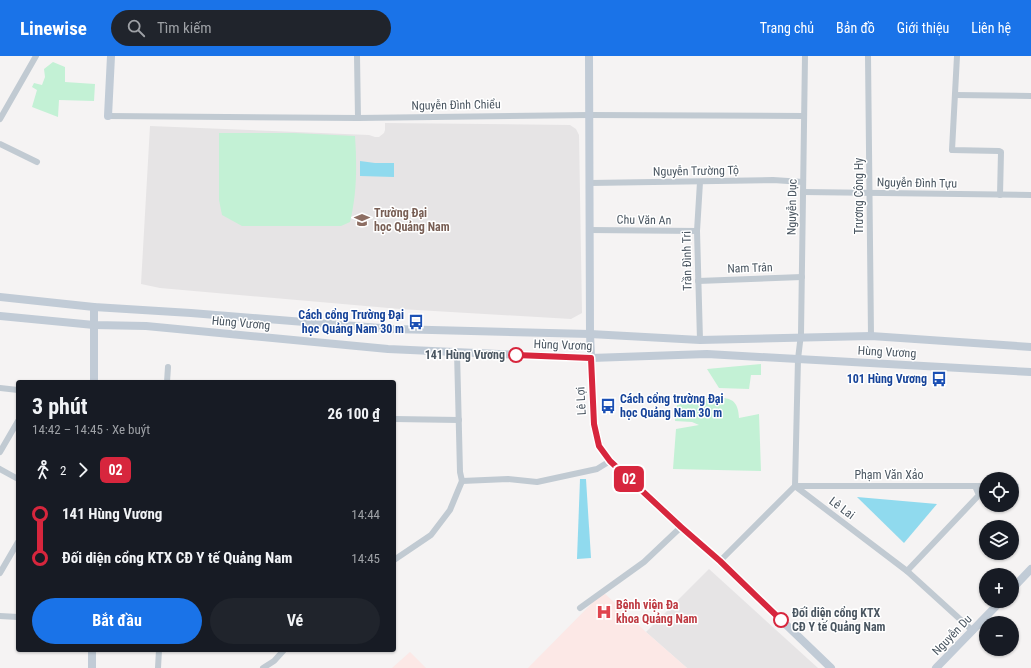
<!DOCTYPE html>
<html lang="vi">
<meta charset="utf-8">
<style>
:root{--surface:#171b24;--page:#20242c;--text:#f1f3f6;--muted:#9ea1a6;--accent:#1a73e8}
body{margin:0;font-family:"Roboto Condensed",sans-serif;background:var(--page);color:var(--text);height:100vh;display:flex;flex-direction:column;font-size:15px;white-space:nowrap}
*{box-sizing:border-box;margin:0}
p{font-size:13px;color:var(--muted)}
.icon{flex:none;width:22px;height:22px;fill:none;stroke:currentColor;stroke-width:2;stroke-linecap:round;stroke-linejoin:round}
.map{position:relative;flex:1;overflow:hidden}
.details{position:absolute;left:16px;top:324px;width:380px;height:272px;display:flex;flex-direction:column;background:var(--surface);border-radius:4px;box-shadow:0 1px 3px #0004}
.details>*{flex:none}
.badge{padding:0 8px;border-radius:6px;font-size:14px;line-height:26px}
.fabs{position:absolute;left:979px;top:416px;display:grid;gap:8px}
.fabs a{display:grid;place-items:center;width:40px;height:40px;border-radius:50%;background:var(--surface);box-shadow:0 1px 3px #0004;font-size:20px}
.map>.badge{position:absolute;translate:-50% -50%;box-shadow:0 0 0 2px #fff}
.legs{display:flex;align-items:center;gap:6px;height:44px;padding:0 16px;font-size:13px}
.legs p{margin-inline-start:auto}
.summary{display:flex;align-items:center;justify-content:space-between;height:68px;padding:0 16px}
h1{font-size:22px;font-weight:700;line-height:30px}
.action{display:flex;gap:8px;margin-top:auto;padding:8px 16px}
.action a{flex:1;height:46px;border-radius:24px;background:var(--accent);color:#fff;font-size:16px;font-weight:700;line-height:46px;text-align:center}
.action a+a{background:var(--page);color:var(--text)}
ul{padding:0 16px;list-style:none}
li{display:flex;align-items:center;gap:14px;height:44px;font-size:15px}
li i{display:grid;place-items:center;width:6px;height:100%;margin:0 5px;background:currentColor}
li i::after{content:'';width:10px;height:10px;margin:-5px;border:3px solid;border-radius:50%;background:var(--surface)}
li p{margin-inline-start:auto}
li:first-child i{background:linear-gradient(#0000 50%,currentColor 0)}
li:last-child i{background:linear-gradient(currentColor 50%,#0000 0)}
header{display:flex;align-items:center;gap:24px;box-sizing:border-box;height:56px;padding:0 20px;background:var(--accent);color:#fff}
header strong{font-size:19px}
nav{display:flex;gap:22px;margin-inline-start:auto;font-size:14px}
.search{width:280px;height:36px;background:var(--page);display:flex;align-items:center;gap:10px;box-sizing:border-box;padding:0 14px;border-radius:22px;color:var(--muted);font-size:15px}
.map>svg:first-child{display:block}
.education{fill:#e6e4e5}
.medical{fill:#fce8e6}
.green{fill:#c3f1d5}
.water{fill:#90daee}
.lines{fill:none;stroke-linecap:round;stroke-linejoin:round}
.street{stroke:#c1cad2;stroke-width:6}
.secondary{stroke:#c1cbd6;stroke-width:8}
.line-1-casing{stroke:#fff;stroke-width:9}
.line-1{stroke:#d7263d;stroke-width:6}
.stop-1-dot{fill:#fff;stroke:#d7263d;stroke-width:2}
.labels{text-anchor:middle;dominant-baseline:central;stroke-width:3;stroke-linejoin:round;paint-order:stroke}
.street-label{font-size:12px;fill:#4a5661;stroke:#fff}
.education-label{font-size:12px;font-weight:bold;fill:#785e54;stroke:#fff;text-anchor:start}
.transit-label{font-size:12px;font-weight:bold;fill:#164399;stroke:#fff;text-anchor:end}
.stop-label{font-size:12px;font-weight:bold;fill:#4a5661;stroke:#fff;text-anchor:end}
.health-label{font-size:12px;font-weight:bold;fill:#be3a42;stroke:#fff;text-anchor:start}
</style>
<header>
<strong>Linewise</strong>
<div class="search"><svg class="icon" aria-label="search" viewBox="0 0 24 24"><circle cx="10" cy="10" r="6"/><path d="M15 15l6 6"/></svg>Tìm kiếm</div>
<nav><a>Trang chủ</a><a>Bản đồ</a><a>Giới thiệu</a><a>Liên hệ</a></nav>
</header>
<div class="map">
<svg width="1031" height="612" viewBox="0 0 1031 612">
<rect width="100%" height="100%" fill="#f5f3f3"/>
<g class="education">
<path d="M385,67L570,69L576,73L579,79L582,257L571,263L400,253L160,232L141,228L150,70L369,79L375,81H379L384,77L385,74Z"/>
<path d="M709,513L818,612H687L646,576Z"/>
</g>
<g class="medical">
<path d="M603,536L646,576L687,612H528Z"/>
<path d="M410,596L426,612H392Z"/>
</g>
<g class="green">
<path d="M53,6L65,11V26L95,28L94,45L59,44L58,61L32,51L37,34L32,31L34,27L42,29L45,21L44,13Z"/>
<path d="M219,77H294L355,80C357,109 357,137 350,166L341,170H242L222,159L219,144Z"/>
<path d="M761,308V319H751L749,333L719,332L707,313Z"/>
<path d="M701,342C721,343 738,336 739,362L759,358L761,415L673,413L676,373L699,369L692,366L675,365L677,349Z"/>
</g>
<g class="water">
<path d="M360,105L375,107H394V121L360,120Z"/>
<path d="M580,423H586L591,502L577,503Z"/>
<path d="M857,441L937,448L904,487Z"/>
</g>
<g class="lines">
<g class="street">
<path d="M357,0L358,62"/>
<path d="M805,0L801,278L798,303L795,430L907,515L973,575"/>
<path d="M868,0L871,280"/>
<path d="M957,0L952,94L999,95L1001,96L1000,139"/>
<path d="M955,39L1031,40"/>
<path d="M108,60L358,62L589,59L804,60"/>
<path d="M0,63L36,0"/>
<path d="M0,88L37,106"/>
<path d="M700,126L697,175L700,284"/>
<path d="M590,127L773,124L803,126"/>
<path d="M803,136L1031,139"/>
<path d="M590,174L697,175"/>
<path d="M698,225L802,221"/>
<path d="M457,296L460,416L462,425"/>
<path d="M167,326L168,311"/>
<path d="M0,332L18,334"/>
<path d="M394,363L459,364"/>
<path d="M0,396L18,365"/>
<path d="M0,413L18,423"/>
<path d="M462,425L508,423L537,426L597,413L610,405"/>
<path d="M975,430H986"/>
<path d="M1012,430H1016"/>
<path d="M394,504L431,479L450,454L462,425"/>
<path d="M720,505L795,430H975L979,439L907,515"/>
<path d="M0,517L18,486"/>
<path d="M580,552L644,506L681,471"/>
<path d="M0,560L18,561"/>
<path d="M158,612L159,594"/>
<path d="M263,612L274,605L284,594"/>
</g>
<g class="secondary">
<path d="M589,0L590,278L594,368L599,390L610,405L681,471L720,505L831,612"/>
<path d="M108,60L111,0"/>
<path d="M0,241L94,251L191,257L393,273L590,278L700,284L871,280L1031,291"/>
<path d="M94,251V326"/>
<path d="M0,260L94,269L146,270L388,293L591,302L707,298L1031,316"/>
<path d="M1012,533L1031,513"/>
<path d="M92,612V594"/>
<path d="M936,612L1001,545"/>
</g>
</g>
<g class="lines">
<defs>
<path id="line-1" d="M516,299L591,302L594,368L599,390L610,405L681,471L720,505L781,564"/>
</defs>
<use href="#line-1" class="line-1-casing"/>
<use href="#line-1" class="line-1"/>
</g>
<defs>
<symbol id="university-bare" viewBox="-9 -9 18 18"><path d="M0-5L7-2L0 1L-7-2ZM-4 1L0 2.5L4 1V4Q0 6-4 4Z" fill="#8d6e63" stroke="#fff" stroke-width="2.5" paint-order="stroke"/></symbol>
<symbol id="bus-bare" viewBox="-9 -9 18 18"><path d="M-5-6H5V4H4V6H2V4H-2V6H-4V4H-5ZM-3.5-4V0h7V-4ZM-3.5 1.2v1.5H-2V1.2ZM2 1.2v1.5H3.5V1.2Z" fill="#1a4fb4" stroke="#fff" stroke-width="2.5" paint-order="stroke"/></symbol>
<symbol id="hospital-bare" viewBox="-9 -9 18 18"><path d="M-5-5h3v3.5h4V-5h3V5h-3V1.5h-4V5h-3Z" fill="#e0444e" stroke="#fff" stroke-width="2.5" paint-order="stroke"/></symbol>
</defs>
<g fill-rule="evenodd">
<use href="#university-bare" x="351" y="153" width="22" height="22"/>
<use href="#bus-bare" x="405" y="255" width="22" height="22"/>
<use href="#bus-bare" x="928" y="312" width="22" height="22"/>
<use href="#bus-bare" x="597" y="339" width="22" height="22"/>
<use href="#hospital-bare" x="593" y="545" width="22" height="22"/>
</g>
<g class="stop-1-dot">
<circle cx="516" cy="299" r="7"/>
<circle cx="781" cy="564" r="7"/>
</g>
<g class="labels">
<g class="street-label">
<text transform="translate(456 49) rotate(-1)">Nguyễn Đình Chiểu</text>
<text transform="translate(696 115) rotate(-1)">Nguyễn Trường Tộ</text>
<text transform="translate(917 127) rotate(1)">Nguyễn Đình Tựu</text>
<text transform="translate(859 140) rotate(-90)">Trương Công Hy</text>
<text transform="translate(792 151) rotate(-89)">Nguyễn Dục</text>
<text transform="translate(644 164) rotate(1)">Chu Văn An</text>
<text transform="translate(687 205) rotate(-91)">Trần Đình Tri</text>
<text transform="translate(750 212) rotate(-2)">Nam Trân</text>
<text transform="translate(241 267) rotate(5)">Hùng Vương</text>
<text transform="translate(563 289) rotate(2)">Hùng Vương</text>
<text transform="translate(887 296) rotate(3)">Hùng Vương</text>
<text transform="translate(581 345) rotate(-93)">Lê Lợi</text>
<text x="889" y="419">Phạm Văn Xảo</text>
<text transform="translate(842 452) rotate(37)">Lê Lai</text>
<text transform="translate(952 579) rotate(-46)">Nguyễn Du</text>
</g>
<g class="education-label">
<text x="374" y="157">Trường Đại<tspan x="374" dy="14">học Quảng Nam</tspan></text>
</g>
<g class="transit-label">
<text x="404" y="259">Cách cổng Trường Đại<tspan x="404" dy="14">học Quảng Nam 30 m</tspan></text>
<text x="927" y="323">101 Hùng Vương</text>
<text x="620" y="343" text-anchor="start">Cách cổng trường Đại<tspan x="620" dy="14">học Quảng Nam 30 m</tspan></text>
</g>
<g class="stop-label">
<text x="505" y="299">141 Hùng Vương</text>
<text x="792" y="557" text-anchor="start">Đối diện cổng KTX<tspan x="792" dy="14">CĐ Y tế Quảng Nam</tspan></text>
</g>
<g class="health-label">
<text x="616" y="549">Bệnh viện Đa<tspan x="616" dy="14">khoa Quảng Nam</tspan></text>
</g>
</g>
</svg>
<div class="fabs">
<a><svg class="icon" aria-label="locate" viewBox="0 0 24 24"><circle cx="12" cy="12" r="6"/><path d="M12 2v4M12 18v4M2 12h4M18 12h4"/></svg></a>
<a><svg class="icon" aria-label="layers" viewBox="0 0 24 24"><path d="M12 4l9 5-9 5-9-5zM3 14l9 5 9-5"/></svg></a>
<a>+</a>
<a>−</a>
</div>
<b class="badge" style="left:629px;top:423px;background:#d7263d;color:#fff">02</b>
<section class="details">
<div class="summary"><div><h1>3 phút</h1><p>14:42 – 14:45 · Xe buýt</p></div><b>26 100 ₫</b></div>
<div class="legs"><svg class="icon" aria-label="walk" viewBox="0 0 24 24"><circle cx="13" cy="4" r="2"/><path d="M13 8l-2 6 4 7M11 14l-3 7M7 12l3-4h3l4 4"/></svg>2<svg class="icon" aria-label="forward" viewBox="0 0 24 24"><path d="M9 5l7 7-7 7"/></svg><b class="badge" style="background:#d7263d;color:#fff">02</b></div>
<ul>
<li><i style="color:#d7263d"></i><b>141 Hùng Vương</b><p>14:44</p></li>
<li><i style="color:#d7263d"></i><b>Đối diện cổng KTX CĐ Y tế Quảng Nam</b><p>14:45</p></li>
</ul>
<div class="action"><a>Bắt đầu</a><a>Vé</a></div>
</section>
</div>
